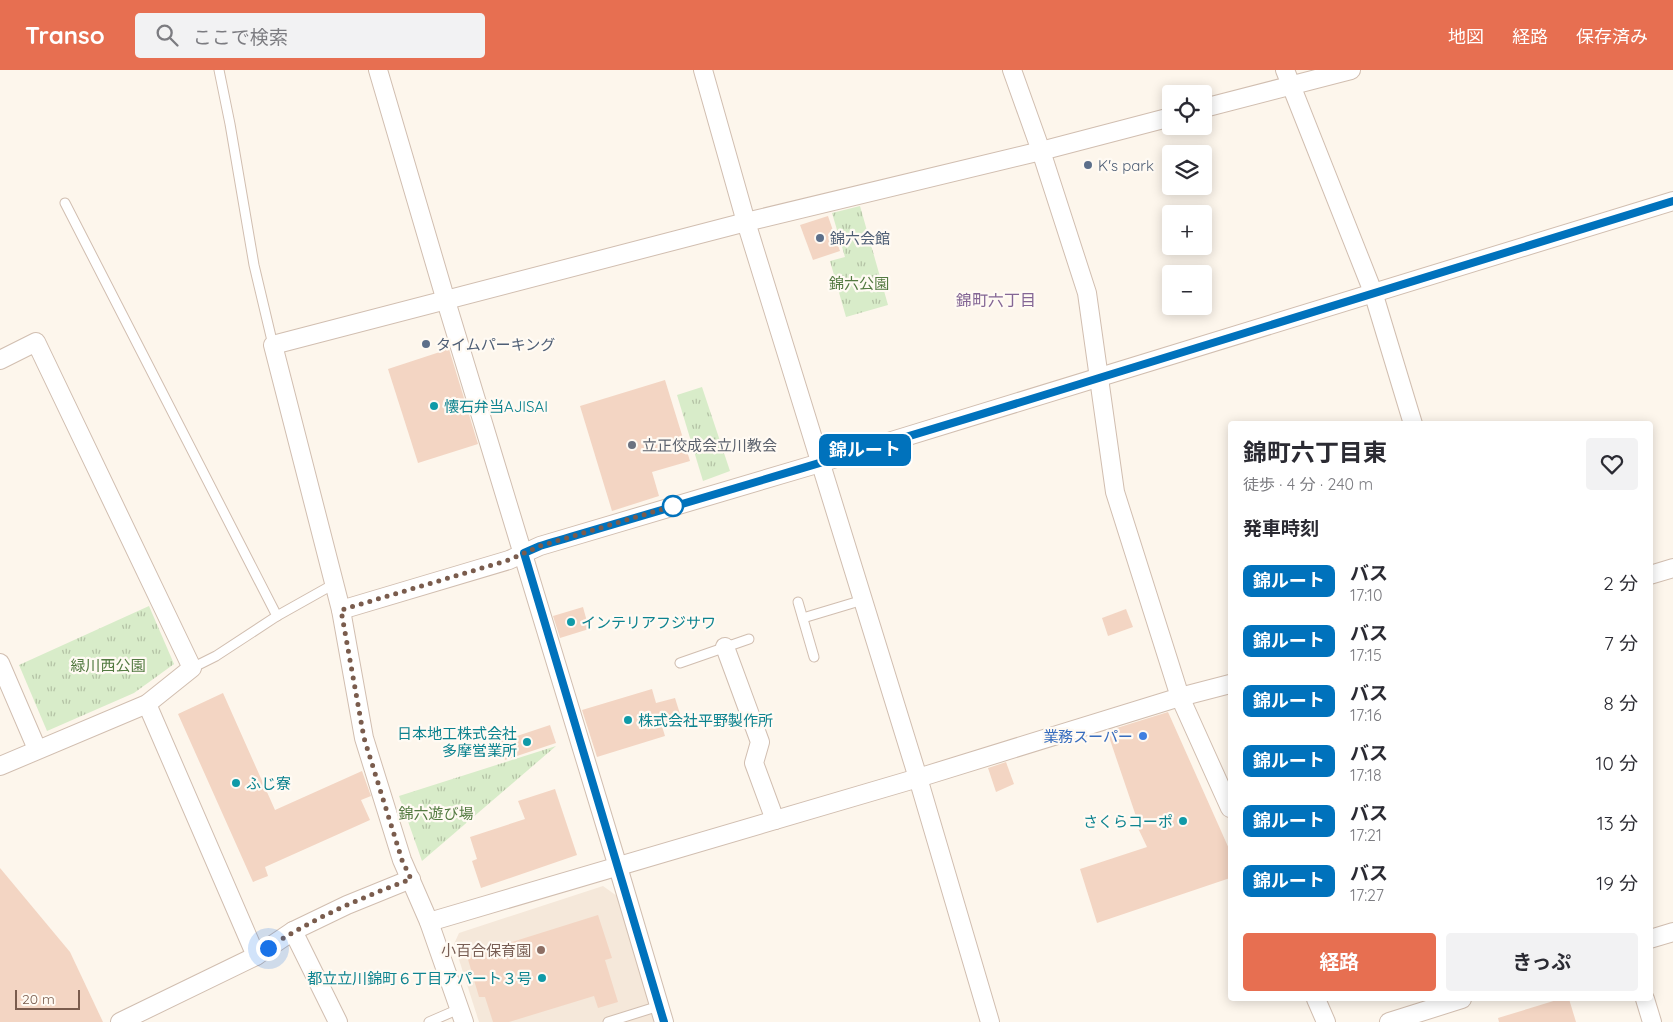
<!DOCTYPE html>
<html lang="ja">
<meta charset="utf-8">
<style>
:root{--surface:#fff;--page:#f2f2f3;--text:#2b2b33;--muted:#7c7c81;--accent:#e76f51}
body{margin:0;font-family:Quicksand,"Noto Sans JP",sans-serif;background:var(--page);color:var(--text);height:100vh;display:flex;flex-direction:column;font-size:19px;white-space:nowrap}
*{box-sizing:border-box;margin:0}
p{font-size:16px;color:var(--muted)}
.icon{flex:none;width:28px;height:28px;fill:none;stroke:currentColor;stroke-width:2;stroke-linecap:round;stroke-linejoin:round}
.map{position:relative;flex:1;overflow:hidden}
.sheet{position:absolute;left:1228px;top:351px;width:425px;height:580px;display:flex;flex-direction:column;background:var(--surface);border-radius:5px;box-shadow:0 2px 12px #0003}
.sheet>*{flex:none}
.badge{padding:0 10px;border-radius:8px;font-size:18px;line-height:32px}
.buttons{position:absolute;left:1162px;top:15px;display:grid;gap:10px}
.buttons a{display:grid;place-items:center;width:50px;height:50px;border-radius:5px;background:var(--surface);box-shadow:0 2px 12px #0003;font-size:25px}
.scale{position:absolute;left:15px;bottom:12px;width:65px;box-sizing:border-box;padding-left:5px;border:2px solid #7a5c4d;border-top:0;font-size:14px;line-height:18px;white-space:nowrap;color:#7a5c4d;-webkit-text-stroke:4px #fffaf3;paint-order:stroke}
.you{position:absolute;width:25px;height:25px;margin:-12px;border:4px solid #fff;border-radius:50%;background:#1a73e8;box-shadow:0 0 0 8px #1a73e833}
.map>.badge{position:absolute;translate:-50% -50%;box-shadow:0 0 0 2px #fff}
h2{padding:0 15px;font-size:19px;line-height:45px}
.round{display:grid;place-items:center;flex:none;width:52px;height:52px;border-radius:5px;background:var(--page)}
.headline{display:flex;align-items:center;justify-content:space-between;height:85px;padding:0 15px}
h1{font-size:24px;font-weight:700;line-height:38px}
.primary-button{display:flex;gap:10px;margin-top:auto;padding:10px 15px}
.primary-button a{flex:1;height:58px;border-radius:5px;background:var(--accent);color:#fff;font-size:20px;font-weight:700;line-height:58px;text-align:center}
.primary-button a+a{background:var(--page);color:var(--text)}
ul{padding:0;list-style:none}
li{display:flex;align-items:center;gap:15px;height:60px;padding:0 15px}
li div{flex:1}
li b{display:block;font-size:19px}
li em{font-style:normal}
li .badge{min-width:55px;font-weight:700;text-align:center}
header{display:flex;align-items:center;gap:30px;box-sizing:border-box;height:70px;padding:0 25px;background:var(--accent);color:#fff}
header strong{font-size:24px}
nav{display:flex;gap:28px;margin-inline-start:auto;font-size:18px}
.search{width:350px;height:45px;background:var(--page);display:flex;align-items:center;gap:12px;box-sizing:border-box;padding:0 18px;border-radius:5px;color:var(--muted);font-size:19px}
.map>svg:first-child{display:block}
.residential{fill:#f5e8da}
.grass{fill:url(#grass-tufts)}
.building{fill:#f3d5c3}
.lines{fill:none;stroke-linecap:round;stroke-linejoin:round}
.lane-casing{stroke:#d1beb0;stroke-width:11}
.street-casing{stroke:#d1beb0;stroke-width:20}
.lane{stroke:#fff;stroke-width:9}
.street{stroke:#fff;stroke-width:18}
.line-casing{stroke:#fff;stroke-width:11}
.line{stroke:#0072bc;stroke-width:8}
.walk{stroke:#7a5c4d;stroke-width:5;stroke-dasharray:0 9}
.service-dot{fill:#5c6f8a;stroke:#fffaf3;stroke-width:2}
.culture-dot{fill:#0f9aa8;stroke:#fffaf3;stroke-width:2}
.worship-dot{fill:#6b7280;stroke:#fffaf3;stroke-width:2}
.stop-dot{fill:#fff;stroke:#0072bc;stroke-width:2.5}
.shop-dot{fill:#3f7fe0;stroke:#fffaf3;stroke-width:2}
.education-dot{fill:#8d6e63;stroke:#fffaf3;stroke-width:2}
.labels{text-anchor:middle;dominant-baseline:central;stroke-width:4.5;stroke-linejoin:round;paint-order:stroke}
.service-label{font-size:15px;fill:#4e5e75;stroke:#fffaf3;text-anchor:start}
.park-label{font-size:15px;fill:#537a41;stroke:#fffaf3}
.culture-label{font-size:15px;fill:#0d838f;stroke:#fffaf3;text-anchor:start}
.worship-label{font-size:15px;fill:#5b616d;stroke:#fffaf3;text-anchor:start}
.shop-label{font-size:15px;fill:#366cbe;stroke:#fffaf3;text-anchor:end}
.education-label{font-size:15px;fill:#785e54;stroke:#fffaf3;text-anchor:end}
.neighbourhood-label{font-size:16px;fill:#846695;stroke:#fffaf3}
</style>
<header>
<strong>Transo</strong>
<div class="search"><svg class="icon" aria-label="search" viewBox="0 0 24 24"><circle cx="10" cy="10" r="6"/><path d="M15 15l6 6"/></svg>ここで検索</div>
<nav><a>地図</a><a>経路</a><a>保存済み</a></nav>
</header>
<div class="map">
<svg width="1673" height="952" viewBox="0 0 1673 952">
<defs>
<pattern id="grass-tufts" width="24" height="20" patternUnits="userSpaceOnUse" patternTransform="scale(1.25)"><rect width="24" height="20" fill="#d8ecc9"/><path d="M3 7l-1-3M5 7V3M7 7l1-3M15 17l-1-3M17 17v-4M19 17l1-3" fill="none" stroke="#b4c2a5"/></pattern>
</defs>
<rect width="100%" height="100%" fill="#fdf6ec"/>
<path class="residential" d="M603,816L617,826L655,952H479L454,874L459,863Z"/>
<g class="grass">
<path d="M860,136L888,235L846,247L830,191L845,187L832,143Z"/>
<path d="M702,317L730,401L703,411L677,325Z"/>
<path d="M149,536L174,594L134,623L47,661L19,595Z"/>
<path d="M556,676L422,791L399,726Z"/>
</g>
<g class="building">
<path d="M828,146L840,181L813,190L800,155Z"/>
<path d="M449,279L478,374L418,393L388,299Z"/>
<path d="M665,310L690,391L652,402L659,426L612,441L580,336Z"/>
<path d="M583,537L589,559L560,568L553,546Z"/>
<path d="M1126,539L1133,557L1108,566L1102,548Z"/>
<path d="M652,619L656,633L675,628L681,647L661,653L665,666L597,687L582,640Z"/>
<path d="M223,623L275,740L362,701L371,726L361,730L370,750L265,797L268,806L253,812L178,644Z"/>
<path d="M1168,642L1230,781V808L1097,853L1080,799L1147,777L1137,756L1139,755L1107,661Z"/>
<path d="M550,655L556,673L505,690L499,672Z"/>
<path d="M1006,692L1014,714L996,722L988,698Z"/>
<path d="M555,719L577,785L481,818L472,791L477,789L470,767L525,749L518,731Z"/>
<path d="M0,798L70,882L103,952H0Z"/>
<path d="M598,845L612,888L605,890L618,932L598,938L594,926L509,952H493L485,927H479L467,886Z"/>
<path d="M1560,929H1569L1576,952H1499L1498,948Z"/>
</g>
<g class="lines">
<defs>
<g id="lane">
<path d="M219,0L230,54L254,195L273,275"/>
<path d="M65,133L277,546"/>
<path d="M798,532L814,587"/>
<path d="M803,548L863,530"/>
<path d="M680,593L749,569"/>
<path d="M192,598L216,586L277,546L334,514"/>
<path d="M429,952L459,939"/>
<path d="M608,952L659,936"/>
</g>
<g id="street">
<path d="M378,0L446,231L618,797L664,952"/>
<path d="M703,0L746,152L918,708L990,952"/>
<path d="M1012,0L1041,81L1087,223L1115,422L1180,627L1230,738"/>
<path d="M1285,0L1373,222L1413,354"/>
<path d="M1204,38L1351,0"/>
<path d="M0,290L36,272L192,598L147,634L0,696"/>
<path d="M1650,505L1673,498"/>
<path d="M341,540L509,490L540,476L820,393L1673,131"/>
<path d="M725,577L760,672L754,693L775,750"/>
<path d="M0,593L37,679"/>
<path d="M147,634L256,886L293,861L347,835L411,809"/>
<path d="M429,852L918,708L1180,627L1230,614"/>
<path d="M293,861L338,952"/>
<path d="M1650,869L1673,862"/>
<path d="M1316,929L1326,952"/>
<path d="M1645,929L1652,952"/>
<path d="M120,952L256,886"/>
<path d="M464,952L429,852L402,790L364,668L341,540L273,275L746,152L1041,81L1171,47"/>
<path d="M1389,952L1462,929"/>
</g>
</defs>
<use href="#lane" class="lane-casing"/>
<use href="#street" class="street-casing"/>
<use href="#lane" class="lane"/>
<use href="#street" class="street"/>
</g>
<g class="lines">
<defs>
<path id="line" d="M664,952L524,483L540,476C726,421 913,366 1099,308C1290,249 1481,189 1673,131"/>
</defs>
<use href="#line" class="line-casing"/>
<use href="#line" class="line"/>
<path class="walk" d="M268,878C313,848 361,828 411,809L402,790L364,668L341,540L509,490L540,476L673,436"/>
</g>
<g class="service-dot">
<circle cx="1088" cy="95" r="5"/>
<circle cx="820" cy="168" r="5"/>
<circle cx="426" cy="274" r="5"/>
</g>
<g class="culture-dot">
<circle cx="434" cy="336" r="5"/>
<circle cx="571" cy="552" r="5"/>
<circle cx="628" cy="650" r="5"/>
<circle cx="527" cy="672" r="5"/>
<circle cx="236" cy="713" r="5"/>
<circle cx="1183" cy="751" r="5"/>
<circle cx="542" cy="908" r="5"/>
</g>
<circle class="worship-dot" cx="632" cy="375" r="5"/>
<circle class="stop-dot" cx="673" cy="436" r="10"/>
<circle class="shop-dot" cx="1143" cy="666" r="5"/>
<circle class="education-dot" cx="541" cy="880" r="5"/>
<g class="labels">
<g class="service-label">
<text x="1098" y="95">K's park</text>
<text x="830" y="168">錦六会館</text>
<text x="436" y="274">タイムパーキング</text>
</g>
<g class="park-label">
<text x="859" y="213">錦六公園</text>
<text x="108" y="595">緑川西公園</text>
<text x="436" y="743">錦六遊び場</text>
</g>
<g class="culture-label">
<text x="444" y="336">懐石弁当AJISAI</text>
<text x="581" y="552">インテリアフジサワ</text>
<text x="638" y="650">株式会社平野製作所</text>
<text x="517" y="663" text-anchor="end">日本地工株式会社<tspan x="517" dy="17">多摩営業所</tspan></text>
<text x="246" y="713">ふじ寮</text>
<text x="1173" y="751" text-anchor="end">さくらコーポ</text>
<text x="532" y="908" text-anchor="end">都立立川錦町６丁目アパート３号</text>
</g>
<g class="worship-label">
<text x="642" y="375">立正佼成会立川教会</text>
</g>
<g class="shop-label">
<text x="1133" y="666">業務スーパー</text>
</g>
<g class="education-label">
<text x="531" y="880">小百合保育園</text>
</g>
<g class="neighbourhood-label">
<text x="996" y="230">錦町六丁目</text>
</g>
</g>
</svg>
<div class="buttons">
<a><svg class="icon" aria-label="locate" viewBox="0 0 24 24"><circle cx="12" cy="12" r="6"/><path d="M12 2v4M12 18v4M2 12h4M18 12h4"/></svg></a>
<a><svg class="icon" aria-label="layers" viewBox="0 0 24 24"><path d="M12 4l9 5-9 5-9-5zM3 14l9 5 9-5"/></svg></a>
<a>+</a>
<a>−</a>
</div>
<div class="scale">20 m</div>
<div class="you" style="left:268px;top:878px"></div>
<b class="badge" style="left:865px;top:380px;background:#0072bc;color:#fff">錦ルート</b>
<section class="sheet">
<div class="headline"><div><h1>錦町六丁目東</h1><p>徒歩 · 4 分 · 240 m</p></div><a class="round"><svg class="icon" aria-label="heart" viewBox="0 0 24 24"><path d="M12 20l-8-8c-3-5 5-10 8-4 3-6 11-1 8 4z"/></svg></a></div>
<h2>発車時刻</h2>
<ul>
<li><span class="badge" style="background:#0072bc;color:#fff">錦ルート</span><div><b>バス</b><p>17:10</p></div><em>2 分</em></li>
<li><span class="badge" style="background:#0072bc;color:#fff">錦ルート</span><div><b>バス</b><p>17:15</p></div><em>7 分</em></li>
<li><span class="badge" style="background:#0072bc;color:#fff">錦ルート</span><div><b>バス</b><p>17:16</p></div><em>8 分</em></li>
<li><span class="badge" style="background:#0072bc;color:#fff">錦ルート</span><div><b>バス</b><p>17:18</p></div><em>10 分</em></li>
<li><span class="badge" style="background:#0072bc;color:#fff">錦ルート</span><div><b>バス</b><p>17:21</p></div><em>13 分</em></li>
<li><span class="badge" style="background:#0072bc;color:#fff">錦ルート</span><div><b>バス</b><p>17:27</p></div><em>19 分</em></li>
</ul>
<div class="primary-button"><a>経路</a><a>きっぷ</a></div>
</section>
</div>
